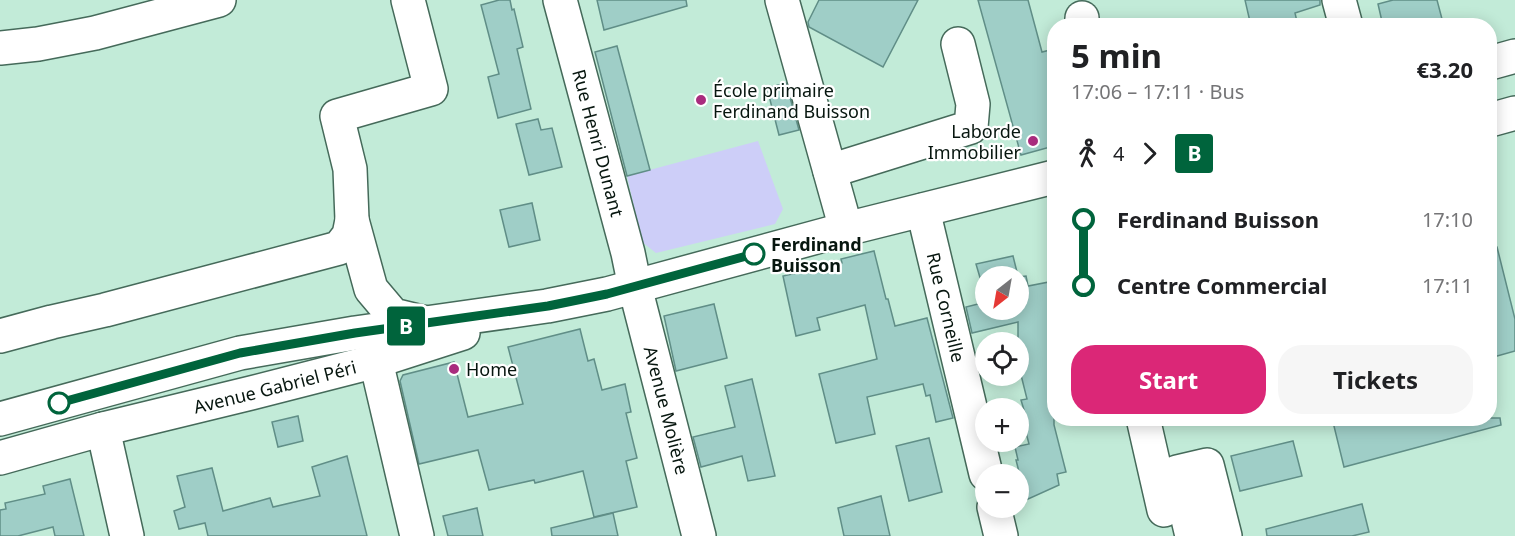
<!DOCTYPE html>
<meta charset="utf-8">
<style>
:root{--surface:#fff;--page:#f6f6f6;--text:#202124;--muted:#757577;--accent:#db2777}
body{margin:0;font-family:"Noto Sans",sans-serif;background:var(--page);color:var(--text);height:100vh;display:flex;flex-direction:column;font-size:22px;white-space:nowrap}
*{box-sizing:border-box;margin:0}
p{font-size:20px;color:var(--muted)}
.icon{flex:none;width:33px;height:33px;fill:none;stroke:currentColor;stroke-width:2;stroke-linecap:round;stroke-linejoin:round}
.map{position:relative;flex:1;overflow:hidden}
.details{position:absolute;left:1047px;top:18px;width:450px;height:408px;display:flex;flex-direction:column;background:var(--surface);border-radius:24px;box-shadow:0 3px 15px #0003}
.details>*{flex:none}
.badge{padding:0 12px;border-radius:4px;font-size:21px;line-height:39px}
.needle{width:39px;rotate:211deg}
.fabs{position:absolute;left:975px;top:266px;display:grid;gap:12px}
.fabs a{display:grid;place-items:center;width:54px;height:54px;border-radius:50%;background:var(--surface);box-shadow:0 3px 15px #0003;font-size:30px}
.map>.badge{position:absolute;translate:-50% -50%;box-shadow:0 0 0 3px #fff}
.legs{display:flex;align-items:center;gap:9px;height:66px;padding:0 24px;font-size:20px}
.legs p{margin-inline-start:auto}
.overview{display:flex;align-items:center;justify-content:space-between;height:102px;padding:0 24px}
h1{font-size:33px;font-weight:700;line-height:45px}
.action{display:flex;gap:12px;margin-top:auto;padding:12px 24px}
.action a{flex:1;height:69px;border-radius:24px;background:var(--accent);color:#fff;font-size:24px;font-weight:700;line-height:69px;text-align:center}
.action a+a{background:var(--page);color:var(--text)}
ul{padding:0 24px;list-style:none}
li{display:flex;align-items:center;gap:21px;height:66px;font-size:22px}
li i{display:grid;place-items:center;width:9px;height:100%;margin:0 8px;background:currentColor}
li i::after{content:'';width:15px;height:15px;margin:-8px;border:4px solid;border-radius:50%;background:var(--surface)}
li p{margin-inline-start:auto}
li:first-child i{background:linear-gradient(#0000 50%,currentColor 0)}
li:last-child i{background:linear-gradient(currentColor 50%,#0000 0)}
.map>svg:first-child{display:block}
.green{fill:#cdcef8}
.building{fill:#9fcec7;stroke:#608e87;stroke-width:1.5}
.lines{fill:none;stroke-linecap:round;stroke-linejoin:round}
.minor-casing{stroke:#456a5a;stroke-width:36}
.major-casing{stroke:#456a5a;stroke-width:36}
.minor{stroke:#fff;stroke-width:33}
.major{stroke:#fff;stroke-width:33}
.line-1-casing{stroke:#fff;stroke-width:14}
.line-1{stroke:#00643c;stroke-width:9}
.poi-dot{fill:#a92c7e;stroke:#fff;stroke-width:2}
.stop-1-dot{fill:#fff;stroke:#00643c;stroke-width:3}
.labels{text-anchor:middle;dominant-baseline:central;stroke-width:4.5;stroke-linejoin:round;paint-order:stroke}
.poi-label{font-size:18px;fill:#07160f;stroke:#fff;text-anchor:start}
.street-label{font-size:18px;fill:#07160f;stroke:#fff}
.stop-label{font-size:18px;font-weight:bold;fill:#07160f;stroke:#fff;text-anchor:start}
</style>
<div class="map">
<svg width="1515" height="536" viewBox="0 0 1515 536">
<rect width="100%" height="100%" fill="#c2ebd8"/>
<path class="green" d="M758,141L783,209L775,224L656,253L642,242L627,176Z"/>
<g class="building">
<path d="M499,0H510L512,10L514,9L523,47L517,49L531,109L498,118L488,77L499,74L481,5Z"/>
<path d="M597,0H686L687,6L604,30Z"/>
<path d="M819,0H918L883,67L809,27L808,22Z"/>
<path d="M978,0H1028L1042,52L1054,49V146L1021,155Z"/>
<path d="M1245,0H1320V5L1295,13L1298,26H1274L1273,20L1251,26Z"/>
<path d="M1393,0H1437L1442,19L1416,26H1383L1378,4Z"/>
<path d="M617,46L650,170L627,176L595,52Z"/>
<path d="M786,83L799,130L779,135L767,88Z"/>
<path d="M538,119L541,130L552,128L562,167L529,175L516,124Z"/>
<path d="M532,203L540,240L509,247L500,210Z"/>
<path d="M1497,247L1515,319V351L1490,358V248Z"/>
<path d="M874,251L886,299H888L895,326L927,318L953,418L936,422L930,395L926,396L923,384L867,397L875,434L836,443L819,374L877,359L865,305L817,318L820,330L796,336L783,276L842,263L841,259Z"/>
<path d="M1013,256L1018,276H986V298L976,264Z"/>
<path d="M1026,276L1028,286L1054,281V425L1066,472L1057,474L1059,485L1026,500L1016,460H1018L1015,447L1029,444L1023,421L1027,420L1021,400L1027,399L1018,363V322L972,333L966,307L986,302V309H1018V277Z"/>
<path d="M714,304L727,358L676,371L664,316Z"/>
<path d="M580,329L588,361L594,359L602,390L625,384L631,412L626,413L637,458L626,461L637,507L594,517L583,471L535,483L534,480L489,490L478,450L419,464L400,381L403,375L454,362L468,417L523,404L508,347Z"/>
<path d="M752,379L775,476L748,481L742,456L701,467L693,437L735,427L725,386Z"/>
<path d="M298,416L303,441L278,447L272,422Z"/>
<path d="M1332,418H1500L1501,425L1344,467Z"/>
<path d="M929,438L942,492L909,501L896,446Z"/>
<path d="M1293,441L1302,476L1240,491L1231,456Z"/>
<path d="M347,456L367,536H208L205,523L179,529L174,511L185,507L177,476L212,468L223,511L270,498L273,507L320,496L312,467Z"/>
<path d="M70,479L84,536H55L53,527L18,536H0V510L6,509L5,503L45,494L43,486Z"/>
<path d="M881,496L890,536H844L838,508Z"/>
<path d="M1362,504L1369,532L1352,536H1267L1266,529Z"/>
<path d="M477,508L483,536H448L443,516Z"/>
<path d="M613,513L618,536H552L551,528Z"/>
</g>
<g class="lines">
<defs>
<g id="minor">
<path id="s1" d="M560,0L628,253L635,287L699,536"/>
<path d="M782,0L846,229"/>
<path d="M1339,0L1346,26"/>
<path d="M1082,18V26"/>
<path d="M0,48L38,44L95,33L219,0"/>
<path d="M1490,120L1515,113"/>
<path d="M830,171L971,127L973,104L958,44"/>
<path id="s2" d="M923,210L986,474"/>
<path d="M352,220L371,289L393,315L426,323"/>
<path d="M0,336L52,322L105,310L339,248L349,235L352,220L350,169L337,116L431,89L408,0"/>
<path d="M376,361L417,536"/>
<path d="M1143,418L1164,510"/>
<path d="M103,429L127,536"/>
<path d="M994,507L1001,536"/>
<path d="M1192,536L1177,472L1207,465L1225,536"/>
</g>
<g id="major">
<path d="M1490,63L1515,56"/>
<path d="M0,419L240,353L355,333L547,306L607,294L846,229L1054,177"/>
<path id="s3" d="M0,458L103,429L251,393L376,361L463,333"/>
</g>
</defs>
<use href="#minor" class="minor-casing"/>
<use href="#major" class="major-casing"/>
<use href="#minor" class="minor"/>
<use href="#major" class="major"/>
</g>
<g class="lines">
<defs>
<path id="line-1" d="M59,403L240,353L355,333L548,306L607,294L754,254"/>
</defs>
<use href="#line-1" class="line-1-casing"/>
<use href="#line-1" class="line-1"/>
</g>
<g class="poi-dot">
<circle cx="701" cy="100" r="6"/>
<circle cx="1033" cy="141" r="6"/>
<circle cx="454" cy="369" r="6"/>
</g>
<g class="stop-1-dot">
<circle cx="754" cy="254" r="10"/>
<circle cx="59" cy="403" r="10"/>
</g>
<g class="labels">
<g class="poi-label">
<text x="713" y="90">École primaire<tspan x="713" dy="21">Ferdinand Buisson</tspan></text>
<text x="1021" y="131" text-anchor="end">Laborde<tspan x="1021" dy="21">Immobilier</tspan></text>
<text x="466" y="369">Home</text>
</g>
<g class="street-label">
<text stroke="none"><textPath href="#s1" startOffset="148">Rue Henri Dunant</textPath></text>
<text stroke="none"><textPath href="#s2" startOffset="100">Rue Corneille</textPath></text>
<text stroke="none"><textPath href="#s3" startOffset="284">Avenue Gabriel Péri</textPath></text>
<text stroke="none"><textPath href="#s1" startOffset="424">Avenue Molière</textPath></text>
</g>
<g class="stop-label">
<text x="771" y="244">Ferdinand<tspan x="771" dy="21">Buisson</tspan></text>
</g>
</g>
</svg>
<div class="fabs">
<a><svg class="needle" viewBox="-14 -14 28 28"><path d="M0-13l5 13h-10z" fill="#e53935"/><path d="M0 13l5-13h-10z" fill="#757577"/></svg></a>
<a><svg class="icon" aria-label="locate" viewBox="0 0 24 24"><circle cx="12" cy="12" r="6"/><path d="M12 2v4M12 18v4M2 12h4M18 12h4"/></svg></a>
<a>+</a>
<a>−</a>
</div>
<b class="badge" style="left:406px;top:326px;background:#00643c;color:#fff">B</b>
<section class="details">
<div class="overview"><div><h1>5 min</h1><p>17:06 – 17:11 · Bus</p></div><b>€3.20</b></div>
<div class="legs"><svg class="icon" aria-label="walk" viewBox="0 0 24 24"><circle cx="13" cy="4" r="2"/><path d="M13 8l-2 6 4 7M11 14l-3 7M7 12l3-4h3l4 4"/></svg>4<svg class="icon" aria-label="forward" viewBox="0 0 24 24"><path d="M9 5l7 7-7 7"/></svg><b class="badge" style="background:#00643c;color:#fff">B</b></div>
<ul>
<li><i style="color:#00643c"></i><b>Ferdinand Buisson</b><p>17:10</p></li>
<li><i style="color:#00643c"></i><b>Centre Commercial</b><p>17:11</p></li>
</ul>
<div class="action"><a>Start</a><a>Tickets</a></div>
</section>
</div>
